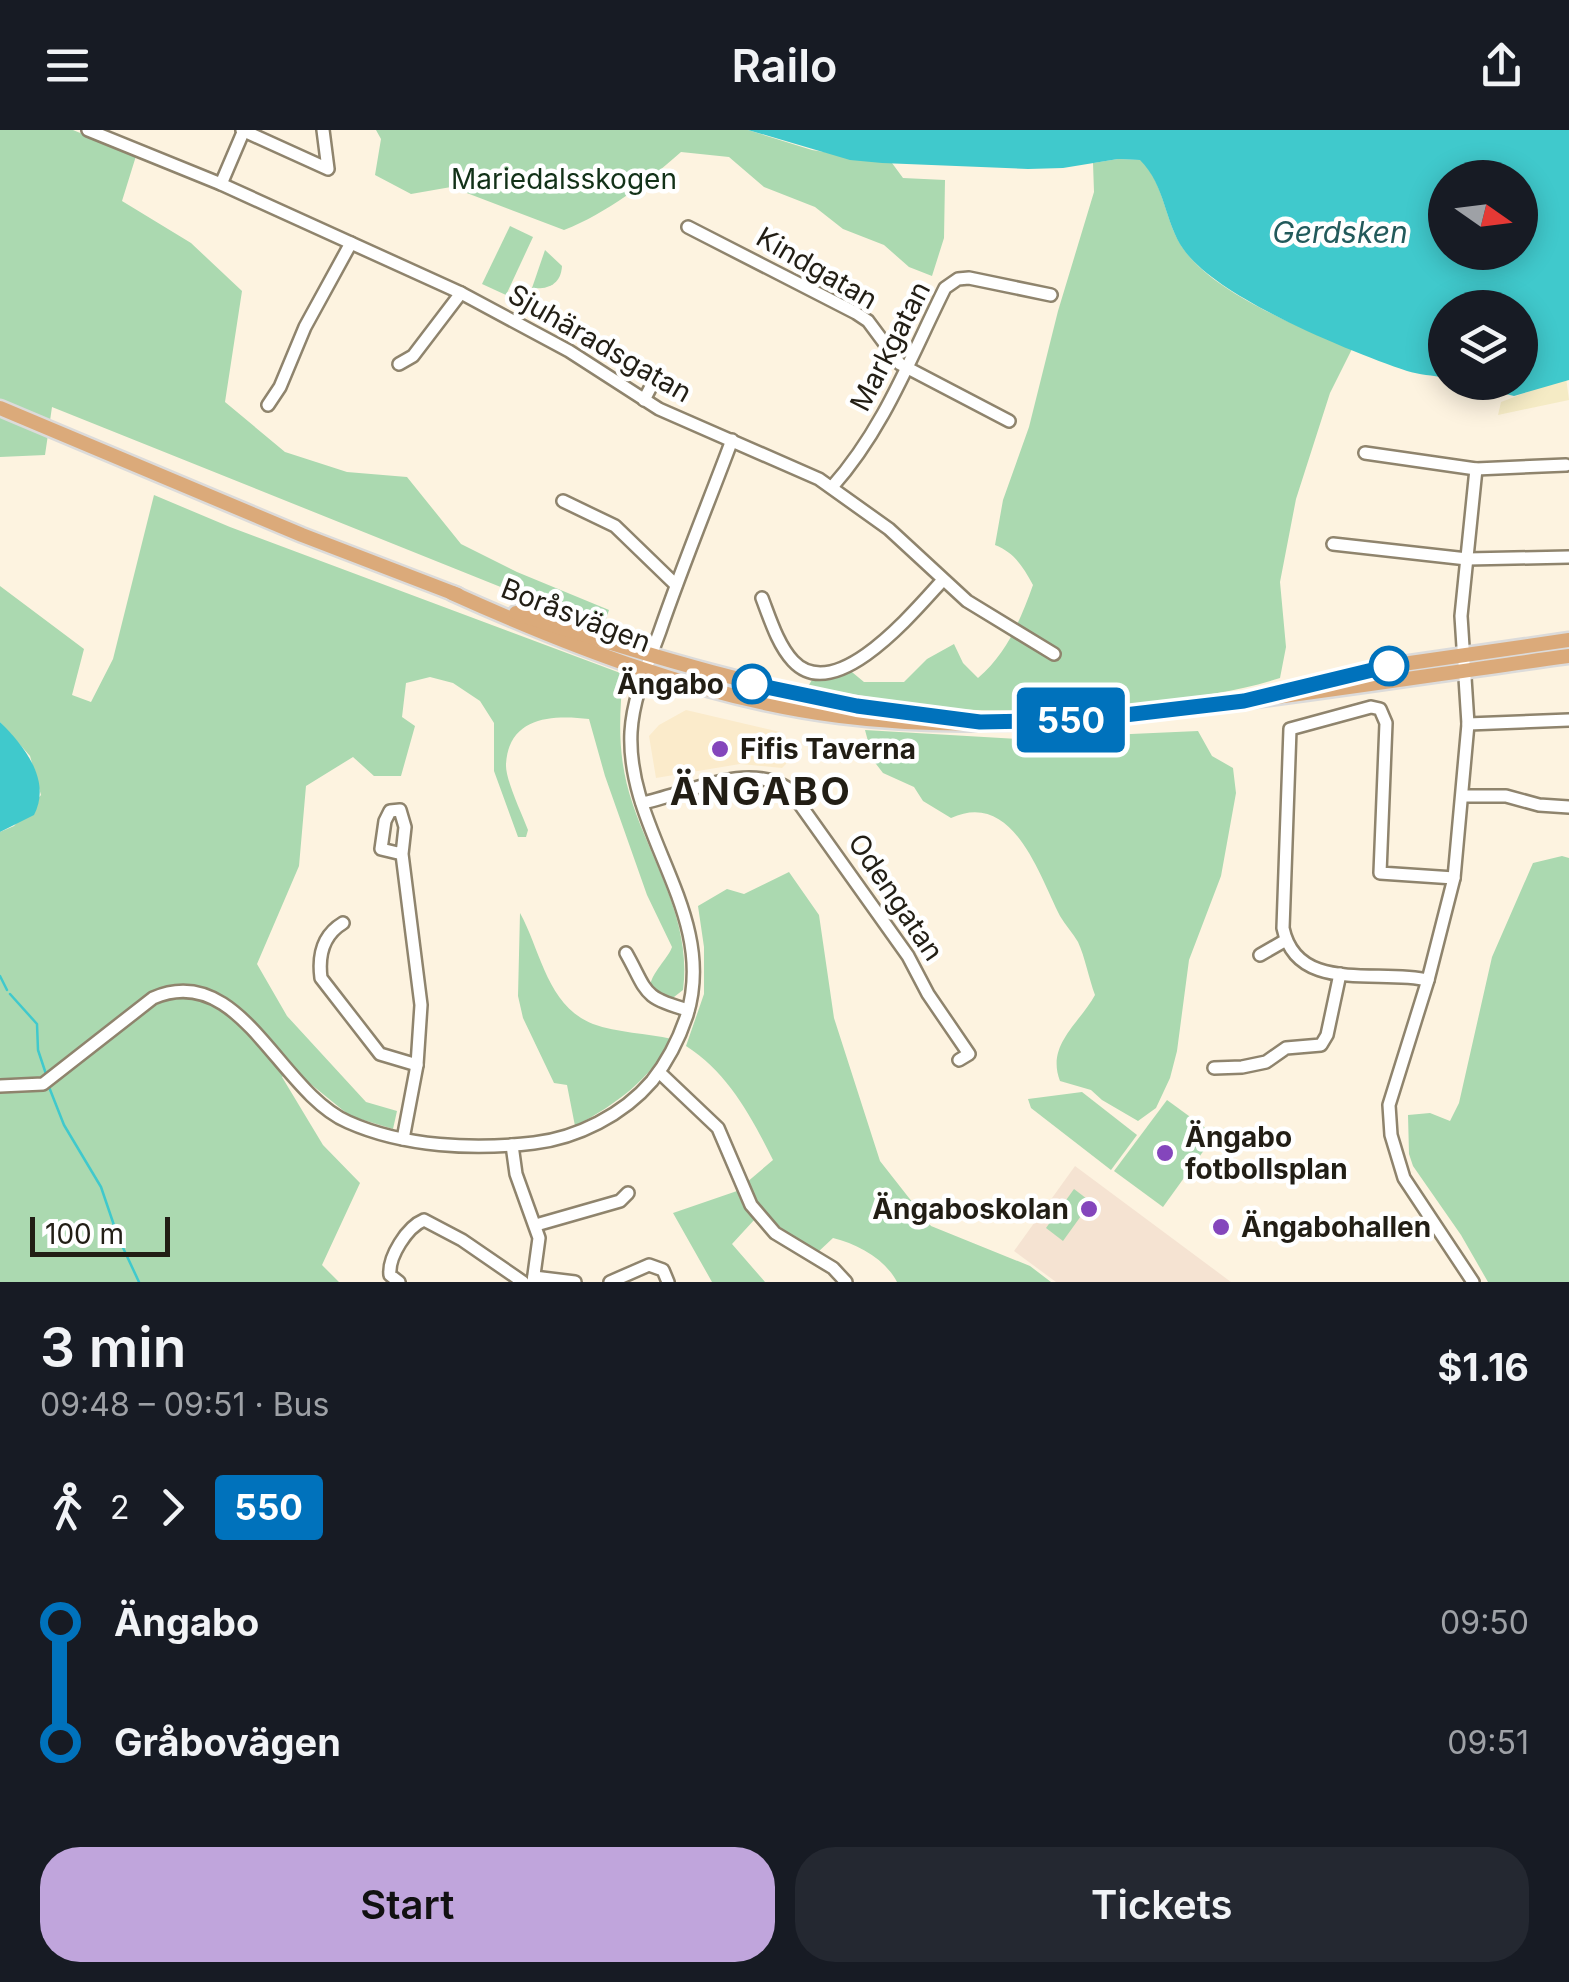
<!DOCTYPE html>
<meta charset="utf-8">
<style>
:root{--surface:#171b24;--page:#242831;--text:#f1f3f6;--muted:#9ea1a6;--accent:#c0a5dc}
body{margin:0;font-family:Inter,sans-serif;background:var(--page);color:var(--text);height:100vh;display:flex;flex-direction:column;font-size:38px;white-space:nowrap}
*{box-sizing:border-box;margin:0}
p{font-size:32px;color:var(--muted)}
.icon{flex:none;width:55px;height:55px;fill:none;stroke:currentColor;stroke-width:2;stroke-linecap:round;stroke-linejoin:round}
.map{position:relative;height:1152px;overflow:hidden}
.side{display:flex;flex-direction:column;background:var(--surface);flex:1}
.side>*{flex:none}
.badge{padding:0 20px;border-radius:8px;font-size:35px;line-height:65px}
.needle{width:65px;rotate:104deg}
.tools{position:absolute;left:1428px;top:30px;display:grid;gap:20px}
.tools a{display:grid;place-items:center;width:110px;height:110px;border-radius:50%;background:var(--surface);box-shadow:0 5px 25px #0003;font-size:50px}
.scale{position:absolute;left:30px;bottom:25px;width:140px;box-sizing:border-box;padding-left:10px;border:5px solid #221e15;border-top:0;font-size:28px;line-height:35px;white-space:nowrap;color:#221e15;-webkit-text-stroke:8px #fff;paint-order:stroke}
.map>.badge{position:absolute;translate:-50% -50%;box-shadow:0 0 0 5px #fff}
.legs{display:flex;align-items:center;gap:15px;height:110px;padding:0 40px;font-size:32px}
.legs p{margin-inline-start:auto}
.head{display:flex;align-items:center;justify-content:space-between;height:170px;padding:0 40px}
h1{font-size:55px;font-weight:600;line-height:75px}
.button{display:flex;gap:20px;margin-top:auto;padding:20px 40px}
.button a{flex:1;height:115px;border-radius:40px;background:var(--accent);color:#111;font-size:40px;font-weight:600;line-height:115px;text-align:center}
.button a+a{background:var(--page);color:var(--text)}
ul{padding:0 40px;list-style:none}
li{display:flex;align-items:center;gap:35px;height:120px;font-size:38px}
li i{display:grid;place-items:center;width:15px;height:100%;margin:0 12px;background:currentColor}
li i::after{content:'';width:25px;height:25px;margin:-12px;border:8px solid;border-radius:50%;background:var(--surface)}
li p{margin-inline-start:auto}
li:first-child i{background:linear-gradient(#0000 50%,currentColor 0)}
li:last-child i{background:linear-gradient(currentColor 50%,#0000 0)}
header{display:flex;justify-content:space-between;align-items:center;height:130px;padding:0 40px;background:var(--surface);font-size:45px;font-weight:600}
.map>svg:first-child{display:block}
.built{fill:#fbebcb}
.education{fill:#f5e3d2}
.green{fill:#abd9b0}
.sand{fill:#f5ebc5}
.water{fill:#40c9cc;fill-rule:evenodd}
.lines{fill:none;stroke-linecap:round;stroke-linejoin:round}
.stream{stroke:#40c9cc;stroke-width:2.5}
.minor-casing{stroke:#8f846d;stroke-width:16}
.major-casing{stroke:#dcdbda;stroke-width:19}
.minor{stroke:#fff;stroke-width:11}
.major{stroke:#dbaa7a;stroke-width:14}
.line-1-casing{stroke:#fff;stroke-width:22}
.line-1{stroke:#0072bc;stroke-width:15}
.stop-1-dot{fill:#fff;stroke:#0072bc;stroke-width:5}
.poi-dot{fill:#8446bc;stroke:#fff;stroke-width:4}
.labels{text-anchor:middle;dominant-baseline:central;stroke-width:9;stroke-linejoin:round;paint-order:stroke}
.park-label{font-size:28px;fill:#123118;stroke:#fff}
.street-label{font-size:28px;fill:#221e15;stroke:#fff}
.stop-label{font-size:28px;font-weight:bold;fill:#221e15;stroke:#fff;text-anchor:end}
.poi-label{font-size:28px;font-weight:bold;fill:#221e15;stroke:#fff;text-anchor:start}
.water-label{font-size:30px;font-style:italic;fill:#225a5b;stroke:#fff}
.district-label{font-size:38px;font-weight:bold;letter-spacing:2.5px;fill:#221e15;stroke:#fff}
</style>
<header><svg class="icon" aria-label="menu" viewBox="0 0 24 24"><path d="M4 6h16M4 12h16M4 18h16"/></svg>Railo<svg class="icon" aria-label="share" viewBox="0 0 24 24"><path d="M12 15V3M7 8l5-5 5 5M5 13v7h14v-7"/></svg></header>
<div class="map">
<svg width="1569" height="1152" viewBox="0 0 1569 1152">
<rect width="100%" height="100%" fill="#fdf3e0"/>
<path class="built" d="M686,580L780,602L784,607L786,634L782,638L740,634L656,648L649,606L659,595Z"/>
<path class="education" d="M1075,1036L1231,1152H1056L1014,1121Z"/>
<g class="green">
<path d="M0,0H73L136,26L122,71L191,113L242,161L225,272L285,322L347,342L407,347L461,414L517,442L609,480L603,498L52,277L45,325L0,327Z"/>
<path d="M376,0H748L812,20L892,33L903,48L945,50L944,108L932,146L909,137L884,115L843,99L815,77L764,57L729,27L681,22C646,53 607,83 564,100L451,57L411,64L375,45L381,9Z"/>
<path d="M1118,29L1141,30C1166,56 1164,93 1185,121C1216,164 1303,199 1352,219L1330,263L1296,369L1280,452L1286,517L1280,548C1240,561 1201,566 1159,571C1044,585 921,586 807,558L820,537L841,533L864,552H904L927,529L954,514L963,533L978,548C1007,523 1020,491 1033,455C1023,437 1015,423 995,415L1003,370L1029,297L1058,181L1094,62L1093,33Z"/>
<path d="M510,96L533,107L506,165L482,154Z"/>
<path d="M545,120L562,136C561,154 548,160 532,158Z"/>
<path d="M154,365L230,397L623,544C619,592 617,628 633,675C654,736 692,793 683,860L674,867C625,866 667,833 672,817L647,765L605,646L589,589C553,585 509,586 506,634C505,649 522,684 528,700L526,707H518L494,641V593L480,571L453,553L430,547L406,553L402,587L415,596L401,646H374L353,627L306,656L299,736L257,834L287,886L366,972L397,981L393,999L350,986L291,938L282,947L323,1015L360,1053L322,1135L339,1152H0V702L14,696L41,665L30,626L0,592V456L84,519L72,565L91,572L113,529Z"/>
<path d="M865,600L1019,609L1198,601L1212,626L1233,638L1236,663L1221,746L1189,830L1177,921L1170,948L1156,978L1138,991L1102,970L1091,960L1060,951C1046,915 1079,894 1095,865C1089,849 1085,827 1078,812C1073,803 1065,795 1060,786C1039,745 1013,659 951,688L923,671L914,657L883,643L873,630Z"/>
<path d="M1562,726L1569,728V1152H1488L1461,1105L1413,1036L1409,1024L1408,985L1430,983L1450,991L1459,973L1492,827L1533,733Z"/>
<path d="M789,742L819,785L834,888L880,1031L931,1096L1030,1136L1051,1152H897C885,1129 858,1114 833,1108L817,1123C787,1105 761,1085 746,1053L773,1030C751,986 728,943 686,916L704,864V817L698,776L727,759L744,764Z"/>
<path d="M520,783C541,821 547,876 593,894C617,903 647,903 672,909C649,950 617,974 575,996L567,955L554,953L523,888L518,866Z"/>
<path d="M1082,962L1137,1005L1111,1040L1031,978L1028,969Z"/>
<path d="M1167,970L1215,1005L1163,1077L1114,1041Z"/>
<path d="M1074,1059L1091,1072L1063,1111L1046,1098Z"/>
<path d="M737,1061L743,1076L755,1089L732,1114L765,1152H712L673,1083Z"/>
</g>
<path class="sand" d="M1566,247L1569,270L1498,285L1501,272Z"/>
<g class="water">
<path d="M748,0H1569V250L1514,266L1461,253L1520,252V178H1445V248C1433,245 1419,245 1407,241C1350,222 1218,168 1184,120C1164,92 1166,56 1140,30L1118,29L1063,38L1028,39L882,33L850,30ZM1445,48H1520V122H1445Z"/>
<path d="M0,592C24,616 52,650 34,685L0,702Z"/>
</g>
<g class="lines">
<g class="stream">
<path d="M0,846L7,860"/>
<path d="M10,864L37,894L38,920L47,947"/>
<path d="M49,957L64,995L101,1057L118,1107L139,1152"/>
</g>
<defs>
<g id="minor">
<path d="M88,0L221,54L461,163L569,221L659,279L819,349L889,399L967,471L1054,524"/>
<path d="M242,0L328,39L323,0"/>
<path d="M221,54L244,0"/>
<path d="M688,97L856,183L868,191L900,234L1009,291"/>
<path d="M399,234L413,226L461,163"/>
<path d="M644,270L658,243"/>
<path d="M268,275L280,257L305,197L351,113"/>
<path d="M1365,323L1476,339L1566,335"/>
<path d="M832,357C884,299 911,226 945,158L958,149L969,148L1051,165"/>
<path d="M563,371L615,396L676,455"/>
<path d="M1333,414L1467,429L1569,427"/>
<path d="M762,468C770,489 778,515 793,531C836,577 916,479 942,451"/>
<path d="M1468,594L1569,590"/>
<path d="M1464,666H1506L1539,675L1569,677"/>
<path d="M642,673C687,664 747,631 789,659L908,826L928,864L969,924L959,930"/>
<path d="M402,724L381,719L385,691L390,681L400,680L405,697L402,724L421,875L417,935L403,1009"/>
<path d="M343,793C323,805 318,825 321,848L380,924L417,935"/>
<path d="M626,823C648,862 641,867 688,880"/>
<path d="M1260,825L1286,810"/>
<path d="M1428,850C1379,838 1297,865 1283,798L1290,599L1371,577L1380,579L1386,593L1380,743L1454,748"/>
<path d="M1214,938L1242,937L1266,932L1286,918L1321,915L1327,905L1340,844"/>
<path d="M659,942L718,998L751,1075L775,1103L833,1138L846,1152"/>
<path d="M0,956L43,954L153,868C240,830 279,962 348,992C404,1017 474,1020 534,1013C577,1008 623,985 652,951C668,931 679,909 687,885C718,783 626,702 631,602C633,567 648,534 660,501C682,437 708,374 732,310"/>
<path d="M512,1015L516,1044L539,1108L533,1152"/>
<path d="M536,1095L620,1071L628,1063"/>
<path d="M534,1147L575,1152"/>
<path d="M399,1152L390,1145C388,1127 407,1097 424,1090L462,1110L523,1152"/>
<path d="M610,1152L649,1135L663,1140L668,1152"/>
<path d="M1473,1152L1404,1048L1391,1005L1389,975L1428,850L1454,748L1468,594L1461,486L1476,339"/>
</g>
<g id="major">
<path d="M0,278L302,405L458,465"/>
<path d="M452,463C574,518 705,569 840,586C973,603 1107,588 1239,572C1349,558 1459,541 1569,526"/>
<path d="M516,483C646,525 776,565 912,583"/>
<path d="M1289,560L1389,536L1569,510"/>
</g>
</defs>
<use href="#minor" class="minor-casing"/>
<use href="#major" class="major-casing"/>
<use href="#minor" class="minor"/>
<use href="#major" class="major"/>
</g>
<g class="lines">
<defs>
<path id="line-1" d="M752,554L857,576L980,592L1082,590L1244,571L1389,536"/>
</defs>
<use href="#line-1" class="line-1-casing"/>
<use href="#line-1" class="line-1"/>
</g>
<g class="stop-1-dot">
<circle cx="1389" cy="536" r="18"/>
<circle cx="752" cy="554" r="18"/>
</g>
<g class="poi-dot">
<circle cx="720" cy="619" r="10"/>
<circle cx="1165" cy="1023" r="10"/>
<circle cx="1089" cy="1079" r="10"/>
<circle cx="1221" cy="1097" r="10"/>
</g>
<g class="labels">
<g class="park-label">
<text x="564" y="49">Mariedalsskogen</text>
</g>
<g class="street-label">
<text transform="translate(817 138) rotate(30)">Kindgatan</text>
<text transform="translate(600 213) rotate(30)">Sjuhäradsgatan</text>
<text transform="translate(890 216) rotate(-63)">Markgatan</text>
<text transform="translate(576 485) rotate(21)">Boråsvägen</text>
<text transform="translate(896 767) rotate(56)">Odengatan</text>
</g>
<g class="stop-label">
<text x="724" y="554">Ängabo</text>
</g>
<g class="poi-label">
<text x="740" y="619">Fifis Taverna</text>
<text x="1185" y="1007">Ängabo<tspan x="1185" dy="32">fotbollsplan</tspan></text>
<text x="1069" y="1079" text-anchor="end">Ängaboskolan</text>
<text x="1241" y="1097">Ängabohallen</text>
</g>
<g class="water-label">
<text x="1340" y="102">Gerdsken</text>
</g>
<g class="district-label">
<text x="761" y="661">ÄNGABO</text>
</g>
</g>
</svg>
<div class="tools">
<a><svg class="needle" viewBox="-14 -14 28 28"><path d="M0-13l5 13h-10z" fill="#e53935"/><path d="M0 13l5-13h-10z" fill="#9ea1a6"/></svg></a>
<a><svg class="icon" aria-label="layers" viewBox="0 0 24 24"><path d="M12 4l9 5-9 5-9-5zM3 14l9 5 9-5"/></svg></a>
</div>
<div class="scale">100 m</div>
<b class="badge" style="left:1071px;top:590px;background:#0072bc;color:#fff">550</b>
</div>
<section class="side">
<div class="head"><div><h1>3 min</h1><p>09:48 – 09:51 · Bus</p></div><b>$1.16</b></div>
<div class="legs"><svg class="icon" aria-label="walk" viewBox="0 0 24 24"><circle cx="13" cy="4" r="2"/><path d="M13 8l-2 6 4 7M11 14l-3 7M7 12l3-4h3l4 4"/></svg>2<svg class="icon" aria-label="forward" viewBox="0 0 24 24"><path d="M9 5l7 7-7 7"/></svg><b class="badge" style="background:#0072bc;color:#fff">550</b></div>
<ul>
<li><i style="color:#0072bc"></i><b>Ängabo</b><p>09:50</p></li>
<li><i style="color:#0072bc"></i><b>Gråbovägen</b><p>09:51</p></li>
</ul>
<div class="button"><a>Start</a><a>Tickets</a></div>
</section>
